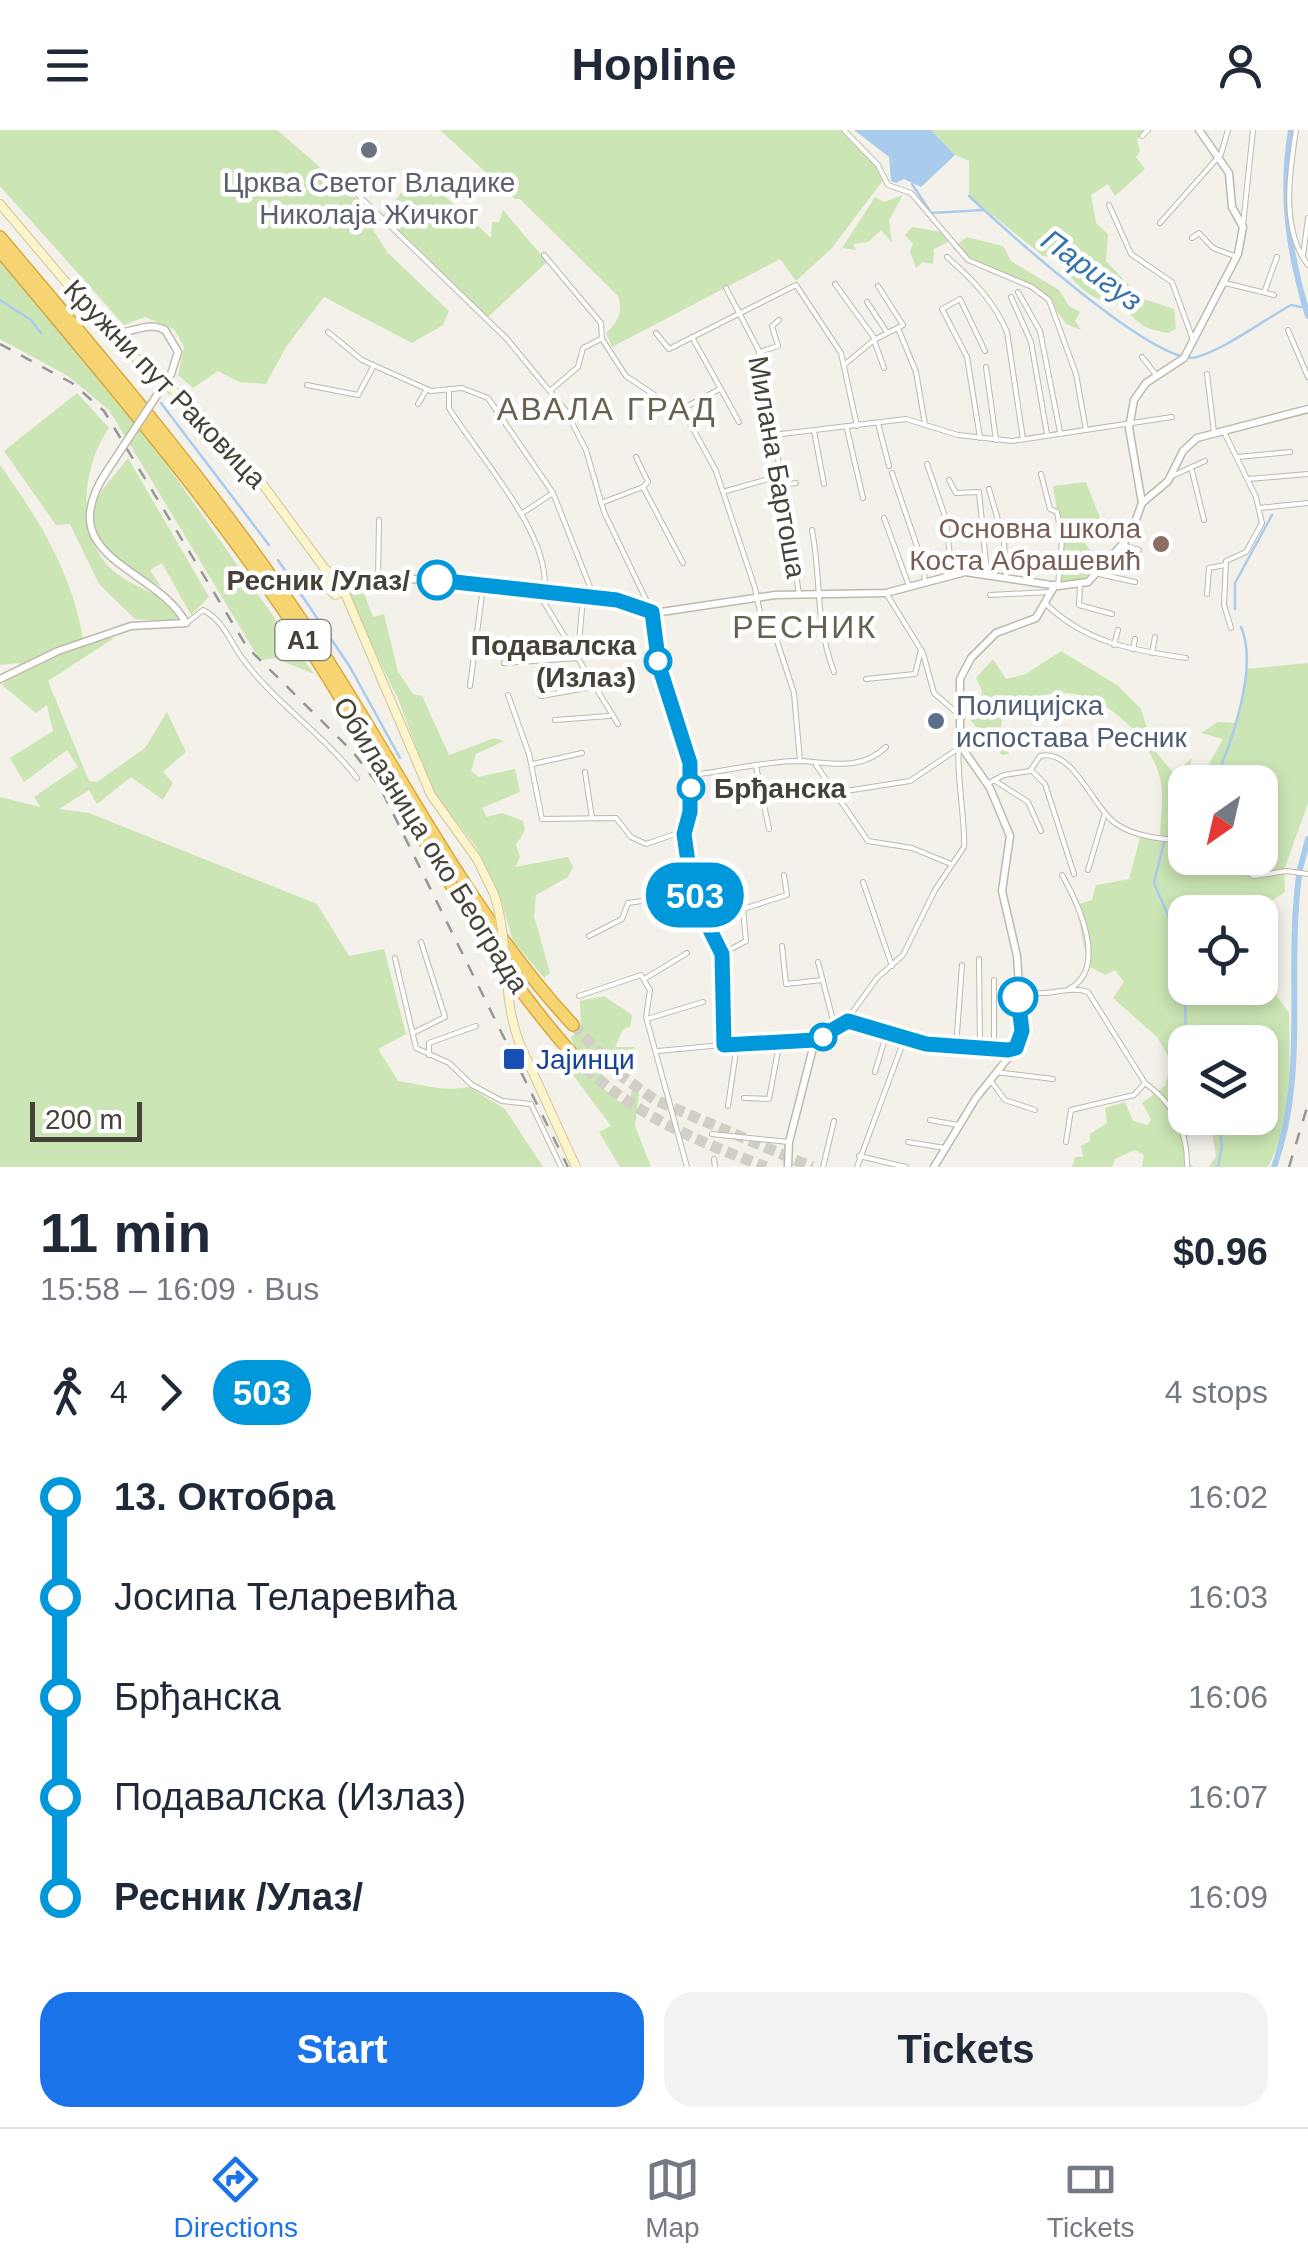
<!DOCTYPE html>
<meta charset="utf-8">
<style>
:root{--surface:#fff;--page:#f2f2f3;--text:#1f2937;--muted:#747a83;--line:#e0e1e3;--accent:#1a73e8}
body{margin:0;font-family:Arial,sans-serif;background:var(--page);color:var(--text);height:100vh;display:flex;flex-direction:column;font-size:38px;white-space:nowrap}
*{box-sizing:border-box;margin:0}
p{font-size:32px;color:var(--muted)}
.icon{flex:none;width:55px;height:55px;fill:none;stroke:currentColor;stroke-width:2;stroke-linecap:round;stroke-linejoin:round}
.map{position:relative;height:1037px;overflow:hidden}
.details{display:flex;flex-direction:column;background:var(--surface);flex:1}
.details>*{flex:none}
.badge{padding:0 20px;border-radius:32px;font-size:35px;line-height:65px}
.needle{width:65px;rotate:214deg}
.controls{position:absolute;left:1168px;top:635px;display:grid;gap:20px}
.controls a{display:grid;place-items:center;width:110px;height:110px;border-radius:20px;background:var(--surface);box-shadow:0 5px 15px #0003;font-size:50px}
.scale{position:absolute;left:30px;bottom:25px;width:112px;box-sizing:border-box;padding-left:10px;border:5px solid #474238;border-top:0;font-size:28px;line-height:35px;white-space:nowrap;color:#474238;-webkit-text-stroke:8px #fff;paint-order:stroke}
.map>.badge{position:absolute;translate:-50% -50%;box-shadow:0 0 0 5px #fff}
.legs{display:flex;align-items:center;gap:15px;height:110px;padding:0 40px;font-size:32px}
.legs p{margin-inline-start:auto}
.summary{display:flex;align-items:center;justify-content:space-between;height:170px;padding:0 40px}
h1{font-size:55px;font-weight:700;line-height:75px}
.primary-button{display:flex;gap:20px;margin-top:auto;padding:20px 40px}
.primary-button a{flex:1;height:115px;border-radius:30px;background:var(--accent);color:#fff;font-size:40px;font-weight:700;line-height:115px;text-align:center}
.primary-button a+a{background:var(--page);color:var(--text)}
ul{padding:0 40px;list-style:none}
li{display:flex;align-items:center;gap:35px;height:100px;font-size:38px}
li i{display:grid;place-items:center;width:15px;height:100%;margin:0 12px;background:currentColor}
li i::after{content:'';width:25px;height:25px;margin:-12px;border:8px solid;border-radius:50%;background:var(--surface)}
li p{margin-inline-start:auto}
li:first-child i{background:linear-gradient(#0000 50%,currentColor 0)}
li:last-child i{background:linear-gradient(currentColor 50%,#0000 0)}
header{display:flex;justify-content:space-between;align-items:center;height:130px;padding:0 40px;background:var(--surface);font-size:45px;font-weight:700}
.dock{display:flex;justify-content:space-around;align-items:center;height:140px;border-top:2px solid var(--line);background:var(--surface);font-size:28px;color:var(--muted)}
.dock a{display:grid;justify-items:center;gap:5px}
.dock .on{color:var(--accent)}
.map>svg:first-child{display:block}
.green{fill:#cbe5b4}
.water{fill:#a9cced}
.lines{fill:none;stroke-linecap:round;stroke-linejoin:round}
.stream{stroke:#a9cced;stroke-width:2.5}
.river{stroke:#a9cced;stroke-width:6}
.motorway-tunnel{stroke:#d1cec6;stroke-width:11;stroke-dasharray:11 5.5;stroke-linecap:butt}
.minor-casing{stroke:#beb9ac;stroke-width:6}
.tertiary-casing{stroke:#beb9ac;stroke-width:9}
.secondary-casing{stroke:#d1c69b;stroke-width:10}
.motorway-casing{stroke:#d5aa41;stroke-width:14}
.minor{stroke:#fff;stroke-width:4}
.tertiary{stroke:#fff;stroke-width:6}
.secondary{stroke:#fcf4cb;stroke-width:8}
.motorway{stroke:#f6d472;stroke-width:11}
.rail{stroke:#979797;stroke-width:2.5;stroke-dasharray:12 12;stroke-linecap:butt}
.tertiary-bridge-casing{stroke:#beb9ac;stroke-width:9;stroke-linecap:butt}
.secondary-bridge-casing{stroke:#d1c69b;stroke-width:10;stroke-linecap:butt}
.tertiary-bridge{stroke:#fff;stroke-width:6}
.secondary-bridge{stroke:#fcf4cb;stroke-width:8}
.line-1-casing{stroke:#fff;stroke-width:22}
.line-1{stroke:#0098da;stroke-width:15}
.worship-dot{fill:#6b7280;stroke:#fff;stroke-width:4}
.education-dot{fill:#8d6e63;stroke:#fff;stroke-width:4}
.stop-1-dot{fill:#fff;stroke:#0098da;stroke-width:5}
.service-dot{fill:#5c6f8a;stroke:#fff;stroke-width:4}
.transit-dot{fill:#1a4fb4;stroke:#fff;stroke-width:4}
.labels{text-anchor:middle;dominant-baseline:central;stroke-width:9;stroke-linejoin:round;paint-order:stroke}
.shield{fill:#fff;stroke:#7e7b74;stroke-width:2.5}
.shield-label{font-size:25px;font-weight:bold;fill:#474238}
.worship-label{font-size:28px;fill:#5b616d;stroke:#fff}
.street-label{font-size:28px;fill:#474238;stroke:#fff}
.education-label{font-size:28px;fill:#785e54;stroke:#fff;text-anchor:end}
.stop-label{font-size:28px;font-weight:bold;fill:#474238;stroke:#fff;text-anchor:end}
.service-label{font-size:28px;fill:#4e5e75;stroke:#fff;text-anchor:start}
.transit-label{font-size:28px;fill:#164399;stroke:#fff;text-anchor:start}
.water-label{font-size:30px;font-style:italic;fill:#3672ad;stroke:#fff}
.quarter-label{font-size:32px;letter-spacing:2.5px;fill:#69614f;stroke:#fff}
</style>
<header><svg class="icon" aria-label="menu" viewBox="0 0 24 24"><path d="M4 6h16M4 12h16M4 18h16"/></svg>Hopline<svg class="icon" aria-label="person" viewBox="0 0 24 24"><circle cx="12" cy="8" r="4"/><path d="M4 21q1-7 8-7t8 7"/></svg></header>
<div class="map">
<svg width="1308" height="1037" viewBox="0 0 1308 1037">
<rect width="100%" height="100%" fill="#f3f1e9"/>
<g class="green">
<path d="M0,0H277L380,89L373,100L388,123L449,181L443,195L412,213L324,167L286,217L266,254L239,252L218,241L193,258L178,245L184,217L174,199L145,187L124,195L0,56Z"/>
<path d="M440,0H842L874,31L884,49L832,118L796,151L780,129L612,217L606,203C617,193 625,180 617,165L520,69H515Z"/>
<path d="M931,0H1146L1137,9L1140,21L1136,27L1145,39L1115,66L1108,54L1091,65L1096,93L1108,104L1106,131L1141,168L1174,179L1176,199L1168,203C1136,197 1141,192 1120,176C1112,171 1104,172 1096,168C1083,162 1062,141 1060,128L1043,126L969,66V31L955,25Z"/>
<path d="M419,42L491,108L492,92H499L503,80L547,132L488,187L383,85Z"/>
<path d="M903,65L889,90L892,113L881,100L868,112L853,114L856,120L843,118L839,123L875,67L884,72Z"/>
<path d="M912,97L942,102L950,111L934,119L933,134L923,132L916,138L910,121L913,114L905,105Z"/>
<path d="M967,107L1003,116L1011,131L1059,160L1069,176L1080,182L1075,191L1081,200L1066,194L1049,170L1024,154L990,143L952,118Z"/>
<path d="M0,129L153,315L314,544L275,528L260,530L109,280L68,246L0,209Z"/>
<path d="M77,263L109,298C83,334 75,402 109,437C133,460 157,457 184,492L135,489L99,454L70,394L56,395L4,321Z"/>
<path d="M128,328L209,467L191,485L162,433L150,440L161,457C133,439 75,411 98,367C106,353 119,341 128,328Z"/>
<path d="M0,335C39,389 72,443 83,509L114,508L48,551L89,651L97,652L145,618L167,582L186,622L163,642L173,653L163,670L131,647L97,674L89,660L59,679L89,683L317,774L349,826L384,819L406,904L378,919L398,951C427,955 439,962 469,957L505,979L543,1037H0V667L40,677L34,667L78,637L67,620L24,652L10,628L53,601L47,575L36,583L2,555L20,533L0,535Z"/>
<path d="M1086,352L1100,388L1082,408L1101,438L1080,453L1061,452L1062,410L1053,356Z"/>
<path d="M361,455L373,487L384,484L398,542L413,564L422,566L449,625L495,608L504,611L476,624L471,641L479,647L515,639L520,662L482,678L487,687L502,683L523,691L525,700L516,715L520,727L515,737L568,727L573,737L568,747L536,765L534,786L550,843L544,848L513,811L502,773L476,717L431,658L399,571L349,468L350,459Z"/>
<path d="M1061,521L1117,555L1141,579L1153,618L1174,644L1192,628L1185,652V728H1260V652H1199L1223,609L1201,603L1218,592L1237,593L1246,539L1308,533V673L1284,740L1285,762L1254,782H1185V858H1260V820L1273,861L1289,883L1290,959L1279,1013L1268,1037H1209L1216,1026L1210,988H1224L1233,1009L1226,988H1260V912H1185V988L1196,991L1186,1010L1187,1031L1194,1037H1142L1144,1025L1135,1020L1115,1029L1112,1037H1072L1075,1027H1083L1081,1016L1090,1011V1004L1107,993L1105,978L1125,972L1133,991L1148,995L1151,989L1142,973L1165,956L1171,931L1157,907L1113,868L1124,852L1115,840L1105,845L1088,836L1076,775L1092,770L1096,755L1129,749L1141,704L1160,708C1160,691 1164,670 1161,653C1153,610 1105,560 1058,563C1038,564 1027,573 1006,568L1000,602L1009,624L1002,625L971,591L972,581L980,578L982,561L976,548L993,529L1006,549L1026,544Z"/>
<path d="M604,866L632,885L630,897L623,899L615,917H634L635,926L600,928L603,958L619,972L629,971L632,960L639,964L635,996L651,1037H620L599,1002L611,996L570,941V933L578,925L571,907L581,900L580,871Z"/>
</g>
<path class="water" d="M854,0H931L955,25L921,57L904,49L896,53L891,51L889,27Z"/>
<g class="lines">
<g class="stream">
<path d="M912,54L931,83L984,80"/>
<path d="M969,66C1001,96 1158,239 1197,227C1225,219 1264,190 1291,175L1306,178"/>
<path d="M0,170L31,190L41,203"/>
<path d="M161,273L269,415"/>
<path d="M278,430L350,537L400,628"/>
<path d="M1235,479V453L1272,385"/>
<path d="M1214,652C1231,615 1259,537 1241,497"/>
<path d="M1168,706L1185,693"/>
<path d="M1164,712L1154,753L1185,825"/>
<path d="M1186,912L1185,875L1195,858"/>
<path d="M1218,1037L1222,1016L1218,988"/>
</g>
<g class="river">
<path d="M1291,0C1280,66 1289,123 1308,186"/>
<path d="M1300,739L1308,709"/>
<path d="M1274,1037C1308,943 1286,843 1299,746"/>
</g>
<g class="motorway-tunnel">
<path d="M573,895L623,947L655,970L812,1037"/>
<path d="M574,926C627,982 694,1010 766,1037"/>
</g>
<defs>
<g id="minor">
<path d="M844,0L878,35L888,55L911,63L968,130L1032,157L1049,170L1076,244L1086,300"/>
<path d="M1296,0C1289,44 1281,100 1308,135"/>
<path d="M1142,6L1148,0"/>
<path d="M353,60L507,209L566,281L586,320L604,382L651,480"/>
<path d="M1109,75L1131,124L1172,152L1192,207"/>
<path d="M1160,93L1221,24L1228,0"/>
<path d="M1243,95L1253,0"/>
<path d="M1192,108L1199,103L1213,118L1237,127"/>
<path d="M544,125L601,193L602,209L626,246L686,286L716,341L755,458L763,497L777,511L794,563L800,631"/>
<path d="M1303,126L1308,88"/>
<path d="M947,127C972,149 994,171 1007,202L1023,309"/>
<path d="M1225,153L1274,165"/>
<path d="M835,154L875,209"/>
<path d="M726,158L758,219L766,251L799,464"/>
<path d="M1265,160L1277,127"/>
<path d="M1018,162L1040,201L1060,302"/>
<path d="M1011,167L1031,212L1047,304"/>
<path d="M867,172L886,201"/>
<path d="M898,198L916,242L925,294"/>
<path d="M1288,200L1308,247"/>
<path d="M328,202L362,230L431,261L462,258L488,268L553,363L594,467"/>
<path d="M656,203L669,219L796,155L841,223L857,296"/>
<path d="M692,207L739,292"/>
<path d="M874,210L884,238"/>
<path d="M759,222L778,216L772,196L779,190"/>
<path d="M1142,227L1157,246"/>
<path d="M844,235L874,210L903,195L878,156"/>
<path d="M986,237L996,310"/>
<path d="M1207,244L1214,302"/>
<path d="M307,255L358,265L373,237"/>
<path d="M449,259V278C477,325 553,405 544,462"/>
<path d="M551,260L578,237L583,218L601,209"/>
<path d="M418,274L427,259"/>
<path d="M680,280L720,259"/>
<path d="M878,293L889,336"/>
<path d="M847,299L863,368"/>
<path d="M1223,300L1256,367L1262,393L1246,422L1226,431L1224,475L1231,498"/>
<path d="M814,301L824,354"/>
<path d="M773,305L906,289L958,305L1012,311L1172,287"/>
<path d="M980,308L967,227L942,179L960,169L985,221"/>
<path d="M636,327L648,352L643,357L683,433"/>
<path d="M1237,327L1290,322"/>
<path d="M927,334L946,389L952,445"/>
<path d="M1192,341L1204,390"/>
<path d="M892,343L923,434L925,452"/>
<path d="M1041,344L1050,379L1057,382L1062,411L1058,456"/>
<path d="M1170,347L1205,331"/>
<path d="M1248,349L1308,344"/>
<path d="M949,350L956,363L979,362L987,443"/>
<path d="M781,355L796,353"/>
<path d="M989,359L1004,411L1006,446"/>
<path d="M726,361L779,346"/>
<path d="M601,373L643,357"/>
<path d="M1259,378L1308,373"/>
<path d="M521,384L553,363"/>
<path d="M884,388L909,456"/>
<path d="M812,400C822,452 814,488 834,542"/>
<path d="M1123,415L1139,420"/>
<path d="M1099,444L1135,452"/>
<path d="M378,450L379,390"/>
<path d="M1080,455L1079,475L1112,484"/>
<path d="M537,461L618,594"/>
<path d="M886,463L923,523L934,563L958,584"/>
<path d="M1207,464L1209,438L1225,435"/>
<path d="M990,465L1050,462"/>
<path d="M1047,475C1087,513 1132,520 1186,528"/>
<path d="M188,492L203,480C223,490 230,511 242,528C275,573 323,604 357,648"/>
<path d="M1114,515L1118,500"/>
<path d="M1133,519L1135,509"/>
<path d="M578,523L583,468"/>
<path d="M1152,523L1155,507"/>
<path d="M504,533L578,528"/>
<path d="M866,549L915,544L921,520"/>
<path d="M470,556L483,457"/>
<path d="M508,565L529,624L542,689L616,688L631,707L646,714L684,701"/>
<path d="M541,566L598,556"/>
<path d="M555,590L609,586"/>
<path d="M533,634L582,623"/>
<path d="M816,635L868,711L912,718L951,734"/>
<path d="M756,636L769,699"/>
<path d="M1031,640L1045,654L1074,744"/>
<path d="M585,642L592,688"/>
<path d="M692,645C726,641 761,632 795,631C827,631 859,643 886,617"/>
<path d="M994,650L1028,672L1041,701"/>
<path d="M987,654L1004,645L1030,641L1040,626C1073,618 1092,676 1115,693C1134,707 1162,709 1185,711"/>
<path d="M833,663L910,651L956,620"/>
<path d="M1223,728L1254,746L1286,741L1308,744"/>
<path d="M1088,740L1105,683"/>
<path d="M1062,745C1078,773 1109,838 1069,859"/>
<path d="M693,749L733,741"/>
<path d="M863,752L892,836"/>
<path d="M589,806L622,789L628,773L695,763"/>
<path d="M782,816L786,854L822,850"/>
<path d="M722,824L746,811L743,779L787,765L784,745"/>
<path d="M395,828L416,918L449,933L472,955L502,971L531,974L561,1037"/>
<path d="M979,829L980,915"/>
<path d="M818,832L835,898"/>
<path d="M646,848L687,823"/>
<path d="M994,850V915"/>
<path d="M1021,853L1026,861C1046,868 1068,855 1088,862L1145,953L1134,965L1071,980L1066,1012"/>
<path d="M579,866L641,845L650,860L646,887L687,1037"/>
<path d="M647,889L703,872"/>
<path d="M846,891L877,848L903,825L935,760L964,717C966,696 954,627 960,615"/>
<path d="M413,903L445,887L421,812"/>
<path d="M956,917L962,835"/>
<path d="M658,921L722,915"/>
<path d="M429,925V913L476,896"/>
<path d="M875,942L886,905"/>
<path d="M996,942L1053,949"/>
<path d="M990,950L1005,970L1035,980"/>
<path d="M1145,953C1174,974 1188,1001 1187,1037"/>
<path d="M744,968L769,969L779,915"/>
<path d="M728,976L737,915"/>
<path d="M930,990L958,995"/>
<path d="M712,1004L789,1012"/>
<path d="M908,1012L945,1018"/>
<path d="M859,1026L906,1037"/>
<path d="M714,1029L715,1037"/>
<path d="M823,1037L834,991"/>
<path d="M857,1037L904,910"/>
</g>
<g id="tertiary">
<path d="M107,200C129,209 143,189 165,200L178,222L171,244"/>
<path d="M1142,373L1168,351L1183,321L1197,308L1308,279"/>
<path d="M341,450L431,449L617,470L661,482L775,465L886,463L965,442L1058,456L1088,452L1130,406L1142,373L1129,298L1134,270L1146,253L1184,228L1238,124L1243,97L1232,77L1229,43L1199,0"/>
<path d="M653,483L659,536L690,633V682L684,704L689,739L700,780L722,824L724,915L815,910L847,891L926,915L1016,918"/>
<path d="M0,549L58,521L131,496L186,493C157,437 48,429 107,341"/>
<path d="M788,1037L789,1012L815,910"/>
<path d="M934,1037L976,968L1016,918L1022,901L1017,826L1002,761L1010,706L990,658L960,615V549L971,528L996,503L1036,488L1055,455"/>
</g>
<g id="secondary">
<path d="M0,74L113,208L198,282L247,333L325,439L344,453V461L335,465"/>
<path d="M325,439L329,459L335,465"/>
<path d="M344,461L431,665L477,729L494,764"/>
<path d="M519,912L576,1037"/>
</g>
<g id="motorway">
<path d="M0,107C109,236 219,365 312,506C398,636 466,780 573,895"/>
<path d="M0,121C108,250 218,379 311,521C399,656 466,805 574,926"/>
</g>
</defs>
<use href="#minor" class="minor-casing"/>
<use href="#tertiary" class="tertiary-casing"/>
<use href="#secondary" class="secondary-casing"/>
<use href="#motorway" class="motorway-casing"/>
<use href="#minor" class="minor"/>
<use href="#tertiary" class="tertiary"/>
<use href="#secondary" class="secondary"/>
<use href="#motorway" class="motorway"/>
<g class="rail">
<path d="M0,214L72,253L104,281L247,517L353,622L380,657L568,1037"/>
<path d="M1289,1037L1308,974"/>
</g>
<defs>
<path id="tertiary-bridge" d="M107,341L171,244"/>
<path id="secondary-bridge" d="M494,764C510,812 501,863 519,912"/>
</defs>
<use href="#tertiary-bridge" class="tertiary-bridge-casing"/>
<use href="#secondary-bridge" class="secondary-bridge-casing"/>
<use href="#tertiary-bridge" class="tertiary-bridge"/>
<use href="#secondary-bridge" class="secondary-bridge"/>
</g>
<g class="lines">
<defs>
<path id="line-1" d="M437,450L617,470L652,482L659,536L690,633V682L684,704L689,739L700,780L722,824L724,915L815,910L848,891L926,914L1008,920L1016,918L1022,901L1018,867"/>
</defs>
<use href="#line-1" class="line-1-casing"/>
<use href="#line-1" class="line-1"/>
</g>
<circle class="worship-dot" cx="369" cy="20" r="10"/>
<circle class="education-dot" cx="1161" cy="414" r="10"/>
<g class="stop-1-dot">
<circle cx="437" cy="450" r="18"/>
<circle cx="658" cy="531" r="12"/>
<circle cx="691" cy="658" r="12"/>
<circle cx="1018" cy="867" r="18"/>
<circle cx="823" cy="907" r="12"/>
</g>
<circle class="service-dot" cx="936" cy="591" r="10"/>
<rect class="transit-dot" x="502" y="917" width="24" height="24" rx="5"/>
<g class="labels">
<rect class="shield" x="275.5" y="490" width="55" height="40" rx="8"/>
<g class="shield-label">
<text x="303" y="510">A1</text>
</g>
<g class="worship-label">
<text x="369" y="52">Црква Светог Владике<tspan x="369" dy="32">Николаја Жичког</tspan></text>
</g>
<g class="street-label">
<text transform="translate(165 254) rotate(46)">Кружни пут Раковица</text>
<text transform="translate(777 337) rotate(80)">Милана Бартоша</text>
<text transform="translate(431 715) rotate(58)">Обилазница око Београда</text>
</g>
<g class="education-label">
<text x="1141" y="398">Основна школа<tspan x="1141" dy="32">Коста Абрашевић</tspan></text>
</g>
<g class="stop-label">
<text x="410" y="450">Ресник /Улаз/</text>
<text x="636" y="515">Подавалска<tspan x="636" dy="32">(Излаз)</tspan></text>
<text x="714" y="658" text-anchor="start">Брђанска</text>
</g>
<g class="service-label">
<text x="956" y="575">Полицијска<tspan x="956" dy="32">испостава Ресник</tspan></text>
</g>
<g class="transit-label">
<text x="536" y="929">Јајинци</text>
</g>
<g class="water-label">
<text transform="translate(1092 140) rotate(36)">Паригуз</text>
</g>
<g class="quarter-label">
<text x="607" y="279">АВАЛА ГРАД</text>
<text x="805" y="497">РЕСНИК</text>
</g>
</g>
</svg>
<div class="controls">
<a><svg class="needle" viewBox="-14 -14 28 28"><path d="M0-13l5 13h-10z" fill="#e53935"/><path d="M0 13l5-13h-10z" fill="#747a83"/></svg></a>
<a><svg class="icon" aria-label="locate" viewBox="0 0 24 24"><circle cx="12" cy="12" r="6"/><path d="M12 2v4M12 18v4M2 12h4M18 12h4"/></svg></a>
<a><svg class="icon" aria-label="layers" viewBox="0 0 24 24"><path d="M12 4l9 5-9 5-9-5zM3 14l9 5 9-5"/></svg></a>
</div>
<div class="scale">200 m</div>
<b class="badge" style="left:695px;top:765px;background:#0098da;color:#fff">503</b>
</div>
<section class="details">
<div class="summary"><div><h1>11 min</h1><p>15:58 – 16:09 · Bus</p></div><b>$0.96</b></div>
<div class="legs"><svg class="icon" aria-label="walk" viewBox="0 0 24 24"><circle cx="13" cy="4" r="2"/><path d="M13 8l-2 6 4 7M11 14l-3 7M7 12l3-4h3l4 4"/></svg>4<svg class="icon" aria-label="forward" viewBox="0 0 24 24"><path d="M9 5l7 7-7 7"/></svg><b class="badge" style="background:#0098da;color:#fff">503</b><p>4 stops</p></div>
<ul>
<li><i style="color:#0098da"></i><b>13. Октобра</b><p>16:02</p></li>
<li><i style="color:#0098da"></i><span>Јосипа Теларевића</span><p>16:03</p></li>
<li><i style="color:#0098da"></i><span>Брђанска</span><p>16:06</p></li>
<li><i style="color:#0098da"></i><span>Подавалска (Излаз)</span><p>16:07</p></li>
<li><i style="color:#0098da"></i><b>Ресник /Улаз/</b><p>16:09</p></li>
</ul>
<div class="primary-button"><a>Start</a><a>Tickets</a></div>
</section>
<nav class="dock">
<a class="on"><svg class="icon" aria-label="directions" viewBox="0 0 24 24"><path d="M12 3l9 9-9 9-9-9zM9 14v-3h6M13 9l2 2-2 2"/></svg>Directions</a>
<a><svg class="icon" aria-label="map" viewBox="0 0 24 24"><path d="M3 6l6-2 6 2 6-2v14l-6 2-6-2-6 2zM9 4v14M15 6v14"/></svg>Map</a>
<a><svg class="icon" aria-label="tickets" viewBox="0 0 24 24"><path d="M3 7h18v10H3zM15 7v10"/></svg>Tickets</a>
</nav>
